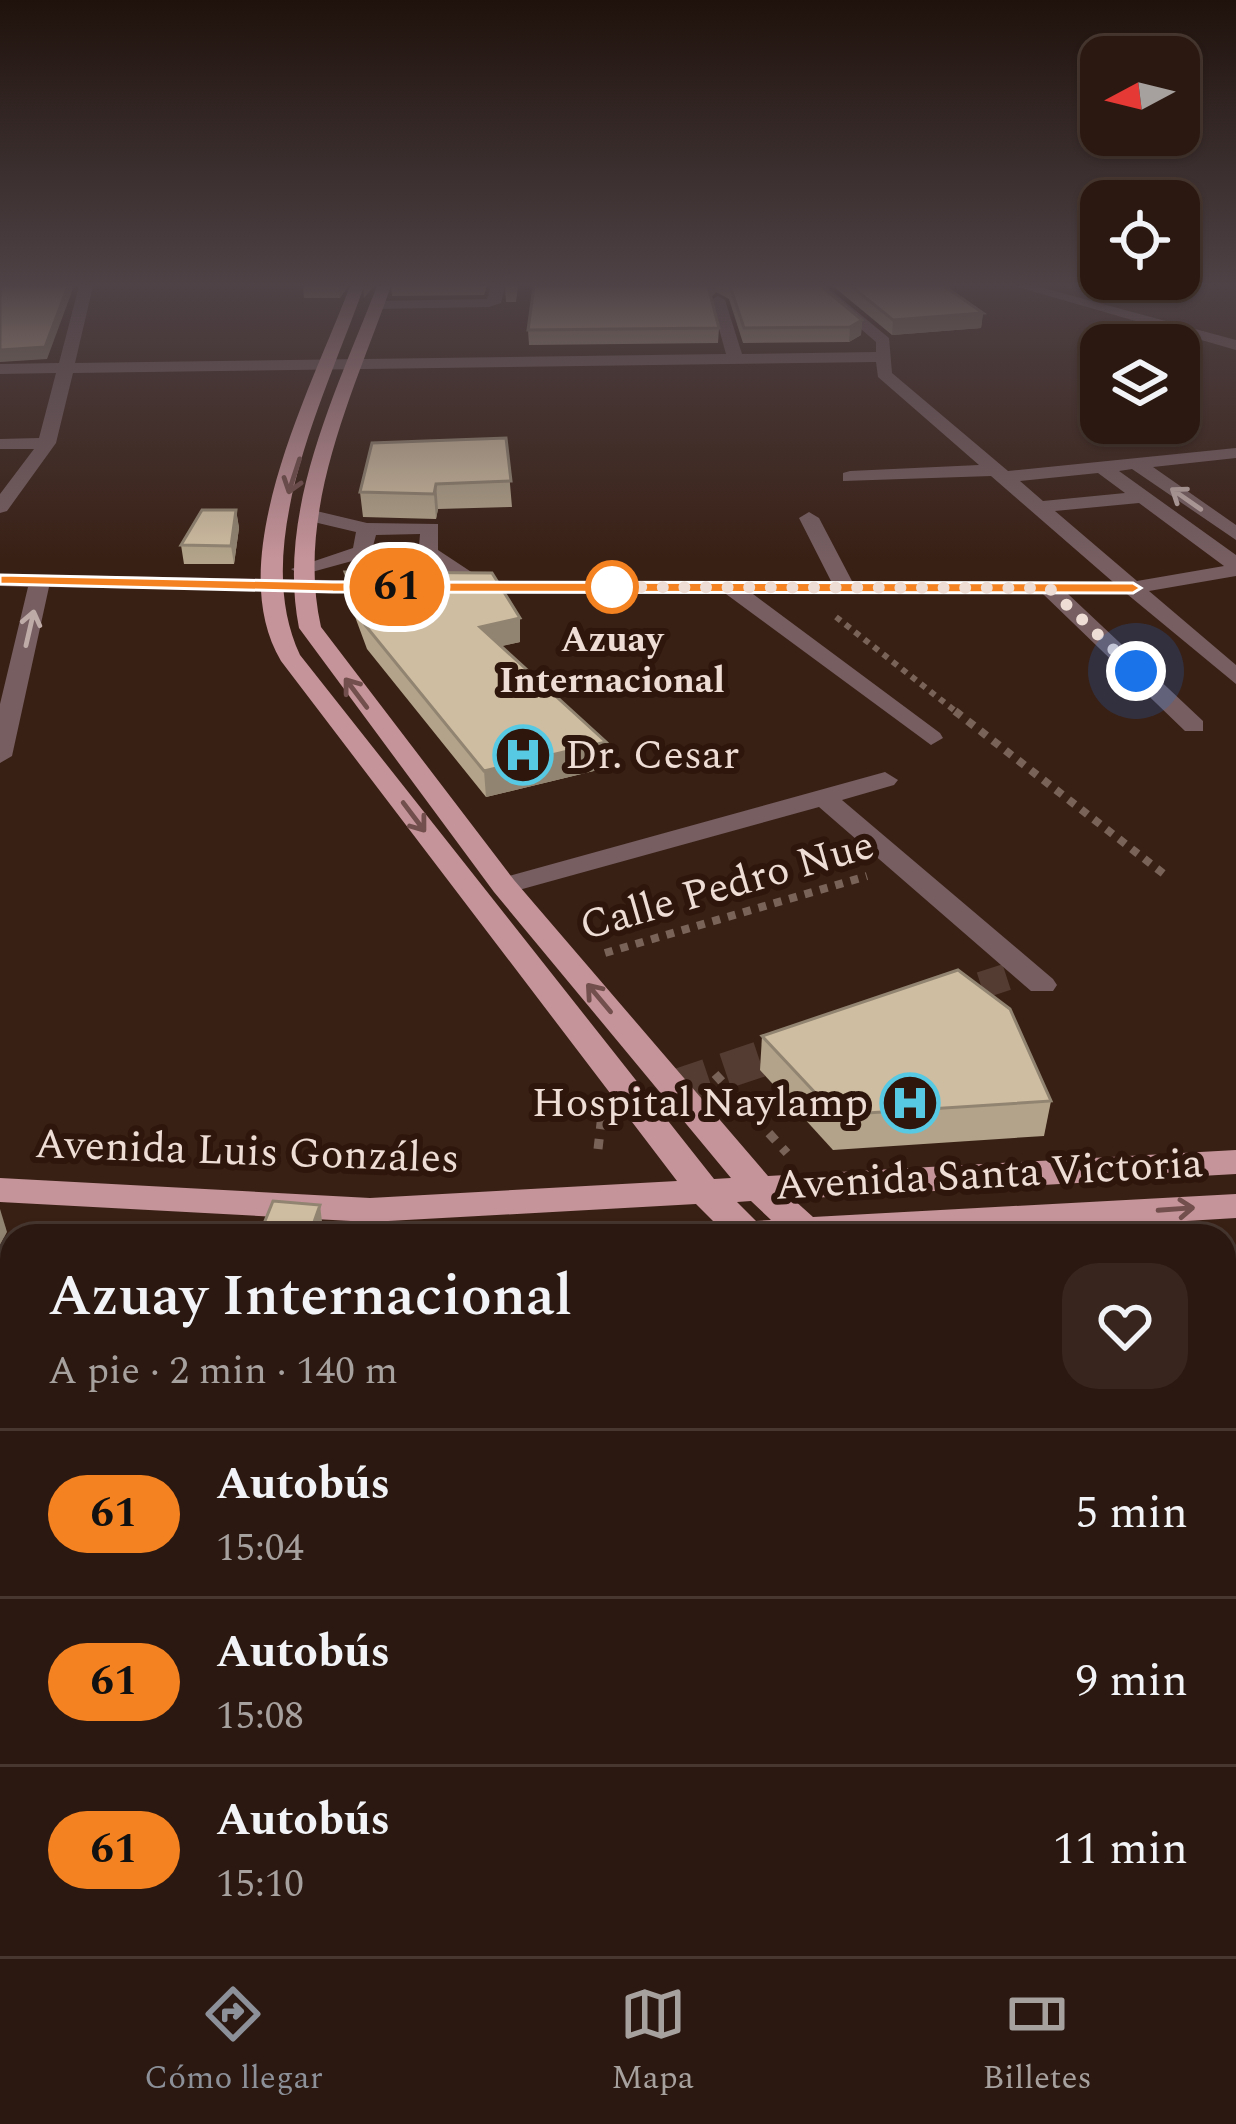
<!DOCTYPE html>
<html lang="es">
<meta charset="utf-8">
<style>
:root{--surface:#2b1810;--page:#37251e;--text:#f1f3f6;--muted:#a6a09f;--line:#473730;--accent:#8c9099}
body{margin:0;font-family:Spectral,serif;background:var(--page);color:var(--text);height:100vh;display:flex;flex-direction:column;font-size:45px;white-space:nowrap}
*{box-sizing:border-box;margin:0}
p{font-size:39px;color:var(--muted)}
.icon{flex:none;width:66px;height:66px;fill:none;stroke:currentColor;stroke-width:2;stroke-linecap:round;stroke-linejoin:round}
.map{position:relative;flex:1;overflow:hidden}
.drawer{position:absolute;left:0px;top:1224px;width:1236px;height:732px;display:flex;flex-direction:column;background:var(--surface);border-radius:36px 36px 0 0;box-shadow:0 3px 9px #0004,0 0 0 3px var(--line)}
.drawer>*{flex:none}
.badge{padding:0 24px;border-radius:39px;font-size:42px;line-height:78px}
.needle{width:78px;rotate:263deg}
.tools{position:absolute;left:1080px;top:36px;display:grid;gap:24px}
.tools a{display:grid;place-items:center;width:120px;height:120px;border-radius:24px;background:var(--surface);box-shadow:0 3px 9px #0004,0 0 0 3px var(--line);font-size:60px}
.you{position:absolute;width:60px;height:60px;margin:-30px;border:9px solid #fff;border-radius:50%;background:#1a73e8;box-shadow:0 0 0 18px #1a73e833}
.map>.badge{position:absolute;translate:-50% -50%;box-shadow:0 0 0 6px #fff}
.round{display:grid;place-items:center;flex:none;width:126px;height:126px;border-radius:36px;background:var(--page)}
.head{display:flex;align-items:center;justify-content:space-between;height:204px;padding:0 48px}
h1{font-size:57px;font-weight:600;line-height:90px}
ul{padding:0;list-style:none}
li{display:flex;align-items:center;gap:36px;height:168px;padding:0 48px;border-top:3px solid var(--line)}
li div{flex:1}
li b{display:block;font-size:45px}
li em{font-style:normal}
li .badge{min-width:132px;font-weight:700;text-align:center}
.dock{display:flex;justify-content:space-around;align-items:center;height:168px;border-top:3px solid var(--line);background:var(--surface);font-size:33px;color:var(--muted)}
.dock a{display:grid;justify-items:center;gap:6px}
.dock .on{color:var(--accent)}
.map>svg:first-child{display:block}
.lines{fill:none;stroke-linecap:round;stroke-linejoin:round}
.minor-tunnel-far1{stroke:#543c32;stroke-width:27;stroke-dasharray:27 14;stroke-linecap:butt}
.minor-tunnel{stroke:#543c32;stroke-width:36;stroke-dasharray:36 18;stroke-linecap:butt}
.path-far2{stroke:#796359;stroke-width:6;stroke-dasharray:6 6;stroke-linecap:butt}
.path-far1{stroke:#796359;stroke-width:8;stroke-dasharray:8 8;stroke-linecap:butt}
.path{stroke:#796359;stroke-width:9;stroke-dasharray:10 10;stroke-linecap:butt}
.minor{fill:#765e61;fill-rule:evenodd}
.major{fill:#c5949a;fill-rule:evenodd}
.wall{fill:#b2a38a}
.shaded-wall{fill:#918471}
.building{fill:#cfbda1;stroke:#918471;stroke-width:3}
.oneway{stroke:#724f4c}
.oneway2{stroke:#beaaa7}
.line{fill:#f58220;stroke:#fff;stroke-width:3}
.walk{stroke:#eeddd5;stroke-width:12;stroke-dasharray:0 21.6}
.stop-dot{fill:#fff;stroke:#f58220;stroke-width:6}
.labels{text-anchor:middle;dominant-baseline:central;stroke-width:12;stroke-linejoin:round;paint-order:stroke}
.far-stop-label{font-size:36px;font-weight:bold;fill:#eeddd5;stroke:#2e160c}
.poi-label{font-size:42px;fill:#eeddd5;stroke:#2e160c;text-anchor:start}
.street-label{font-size:42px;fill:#eeddd5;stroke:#2e160c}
</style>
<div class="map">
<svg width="1236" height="1956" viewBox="0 0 1236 1956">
<rect width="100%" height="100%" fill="#392015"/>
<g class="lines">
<path class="minor-tunnel-far1" d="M942,998L1025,971"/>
<path class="minor-tunnel" d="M674,1088L799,1046"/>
<path class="path-far2" d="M836,617L959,714"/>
<g class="path-far1">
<path d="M955,711L1169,878"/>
<path d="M605,953L867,876"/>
</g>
<g class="path">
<path d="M715,1074L787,1153"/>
<path d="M598,1149L602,1115"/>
</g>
<g class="minor">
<path d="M79,286H93L75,363L726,354L711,300L718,296L725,300L742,354L876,352V342L811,286H826L889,338L892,373L1008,471L1236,448V458L1153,467L1236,525V540L1132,469L1119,471L1236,555V576L1149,591L1236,665V684L1127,594H1068L1203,721V731H1185L1043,594H753L940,733L943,738L931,745L726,594L462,593L451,587L458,582L423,558H363L301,575L291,569L353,548L356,532L301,519V511L308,509L367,523L438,524V550L485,581H831L799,518L809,512L819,518L852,581L1113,582L991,476L843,481V473L850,471L979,465L878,377L876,362L73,373L56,443L7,511L0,513V494L34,449H0V439L39,438L56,373L0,374V364L59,363ZM1098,473L1125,493L1043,501L1020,481ZM1139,503L1224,566L1137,581L1055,511ZM420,534L419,546H373L376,535Z"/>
<path d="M491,286H505L501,303L489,307L377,309L370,305L377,301L487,299Z"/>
<path d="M1014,286H1036L1236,340V350Z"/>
<path d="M0,574L384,581L395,587L384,593L49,587L12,756L0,763V704L28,587L0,586Z"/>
<path d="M885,772L898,780L894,785L842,800L1053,979L1057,985L1053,991H1031L819,807L504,894L490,886L494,880Z"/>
<path d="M370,1198L382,1201L388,1210L380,1236H344L358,1201Z"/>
<path d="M1236,1750V1796L1224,1797V1751Z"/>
<path d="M133,1944H185L182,1956H130Z"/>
</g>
<g class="major">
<path d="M350,286H364C327,393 248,544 300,655L714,1179L731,1178L494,892L299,628C276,511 336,392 377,286H391C353,394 295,511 321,627L514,880L768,1176L1236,1150V1174L793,1199L813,1217L1236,1194V1218L935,1236H728L696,1204L370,1222L0,1202V1178L370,1198L677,1181L281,661C220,559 312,387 350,286ZM751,1201L771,1220L756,1221L737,1202Z"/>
<path d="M1224,1606L1236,1610V1658L1224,1654Z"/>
<path d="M1224,1704L1236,1708V1765L1224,1760Z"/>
</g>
</g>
<g class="wall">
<path d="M303,286H348L340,298H304Z"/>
<path d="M391,286H487L484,295L392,296Z"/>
<path d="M505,286H518L516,302H506Z"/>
<path d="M534,286H821L862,320L861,335L849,342L743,343L729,299L716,292L710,298L719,328L718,343L529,345L528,330Z"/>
<path d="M833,286H944L983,313L981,328L892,335Z"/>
<path d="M506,438L512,507L438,509L436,519L363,517L360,492Z"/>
<path d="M236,510L239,528L234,564H184L181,545Z"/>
<path d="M345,572L520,642L501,646L606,768L486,797L367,649L347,595Z"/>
<path d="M762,1036L1051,1101L1044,1136L833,1150L760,1070Z"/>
</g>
<g class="shaded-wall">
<path d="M68,286H74L47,359L0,362V350Z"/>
<path d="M339,286H348L340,298Z"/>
<path d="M363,286H374L364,298Z"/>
<path d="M708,286H716V292L707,301Z"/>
<path d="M983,313L981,328L892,335L893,320Z"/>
<path d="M862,320L861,335L849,342L850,327Z"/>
<path d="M436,484L438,509L436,519L434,494Z"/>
<path d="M236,510L239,528L234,564L231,546Z"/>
<path d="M520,618V642L481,651L480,627Z"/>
<path d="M606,742V768L486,797L484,771Z"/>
<path d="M320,1205L323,1230L321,1236H309Z"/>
<path d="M0,1209L7,1232L0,1245Z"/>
</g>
<g class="building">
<path d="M0,286H68L45,347L0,350Z"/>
<path d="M534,286H708L719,328L528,330Z"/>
<path d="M730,286H821L862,320L850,327L744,328Z"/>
<path d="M851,286H944L983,313L893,320Z"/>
<path d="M506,438L511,481L436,484L434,494L360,492L372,443Z"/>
<path d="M202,510H236L231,546L181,545Z"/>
<path d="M345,572L492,573L520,618L480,627L606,742L484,771L365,625Z"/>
<path d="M958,970L1010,1009L1051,1101L836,1115L762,1036Z"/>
<path d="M273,1201L320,1205L309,1236H259Z"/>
<path d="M586,1225L709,1232L712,1236H587Z"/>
</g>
<defs><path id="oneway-shaft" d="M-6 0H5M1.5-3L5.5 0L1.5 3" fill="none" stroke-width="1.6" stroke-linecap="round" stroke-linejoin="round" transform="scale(3)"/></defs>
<g class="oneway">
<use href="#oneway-shaft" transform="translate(294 476) rotate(108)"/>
<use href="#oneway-shaft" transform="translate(356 693) rotate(-127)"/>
<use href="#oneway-shaft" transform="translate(414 817) rotate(53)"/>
<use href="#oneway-shaft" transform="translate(599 998) rotate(-130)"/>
<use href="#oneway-shaft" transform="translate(1176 1209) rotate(-4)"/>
</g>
<g class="oneway2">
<use href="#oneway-shaft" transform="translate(1186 499) rotate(-145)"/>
<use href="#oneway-shaft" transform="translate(30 628) rotate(-77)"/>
</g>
<linearGradient id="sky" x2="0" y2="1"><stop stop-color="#1f120c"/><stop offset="0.51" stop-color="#4e4246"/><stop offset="1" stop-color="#4e4246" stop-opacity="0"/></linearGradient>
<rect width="1236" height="559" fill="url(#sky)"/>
<path class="line" d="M0,575L333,582L1133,583L1141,588L1133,593L333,592L0,584Z"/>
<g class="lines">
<path class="walk" d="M612,587H605L1049,588L1136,671"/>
</g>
<defs>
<symbol id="hospital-ring" viewBox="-11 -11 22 22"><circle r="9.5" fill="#2e160c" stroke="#57c9e2" stroke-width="1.5"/><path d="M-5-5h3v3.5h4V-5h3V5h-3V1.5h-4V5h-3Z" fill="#57c9e2"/></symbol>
</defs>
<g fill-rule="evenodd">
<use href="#hospital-ring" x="490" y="722" width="66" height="66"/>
<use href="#hospital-ring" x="877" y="1070" width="66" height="66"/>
</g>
<circle class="stop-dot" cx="612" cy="587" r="24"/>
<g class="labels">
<g class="far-stop-label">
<text x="612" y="640">Azuay<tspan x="612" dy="41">Internacional</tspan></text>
</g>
<g class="poi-label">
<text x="565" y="755">Dr. Cesar</text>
<text x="868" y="1103" text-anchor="end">Hospital Naylamp</text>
</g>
<g class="street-label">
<text transform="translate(727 886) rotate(-16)">Calle Pedro Nue</text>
<text transform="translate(247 1152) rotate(2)">Avenida Luis Gonzáles</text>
<text transform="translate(989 1175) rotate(-3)">Avenida Santa Victoria</text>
</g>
</g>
</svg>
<div class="tools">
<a><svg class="needle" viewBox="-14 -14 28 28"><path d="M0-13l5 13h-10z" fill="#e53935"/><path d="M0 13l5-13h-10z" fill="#a6a09f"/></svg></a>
<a><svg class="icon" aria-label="locate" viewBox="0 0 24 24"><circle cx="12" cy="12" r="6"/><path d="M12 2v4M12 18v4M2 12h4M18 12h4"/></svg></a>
<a><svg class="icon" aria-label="layers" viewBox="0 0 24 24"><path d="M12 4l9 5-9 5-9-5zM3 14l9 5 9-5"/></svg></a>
</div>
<div class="you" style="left:1136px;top:671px"></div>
<b class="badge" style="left:397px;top:587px;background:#f58220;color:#111">61</b>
<section class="drawer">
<div class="head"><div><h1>Azuay Internacional</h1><p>A pie · 2 min · 140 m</p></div><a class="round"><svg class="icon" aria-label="heart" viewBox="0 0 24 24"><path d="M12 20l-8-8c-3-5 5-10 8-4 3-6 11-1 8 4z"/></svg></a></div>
<ul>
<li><span class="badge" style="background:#f58220;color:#111">61</span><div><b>Autobús</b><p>15:04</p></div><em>5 min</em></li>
<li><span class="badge" style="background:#f58220;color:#111">61</span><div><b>Autobús</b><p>15:08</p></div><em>9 min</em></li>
<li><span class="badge" style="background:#f58220;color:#111">61</span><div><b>Autobús</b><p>15:10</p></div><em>11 min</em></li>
</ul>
</section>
</div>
<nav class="dock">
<a class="on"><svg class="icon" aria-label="directions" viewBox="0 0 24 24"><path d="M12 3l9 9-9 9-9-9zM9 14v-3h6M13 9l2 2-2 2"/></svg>Cómo llegar</a>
<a><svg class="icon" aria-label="map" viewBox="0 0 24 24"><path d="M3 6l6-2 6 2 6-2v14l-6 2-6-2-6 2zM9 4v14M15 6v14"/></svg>Mapa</a>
<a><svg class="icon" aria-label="tickets" viewBox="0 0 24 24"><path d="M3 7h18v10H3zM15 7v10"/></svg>Billetes</a>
</nav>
